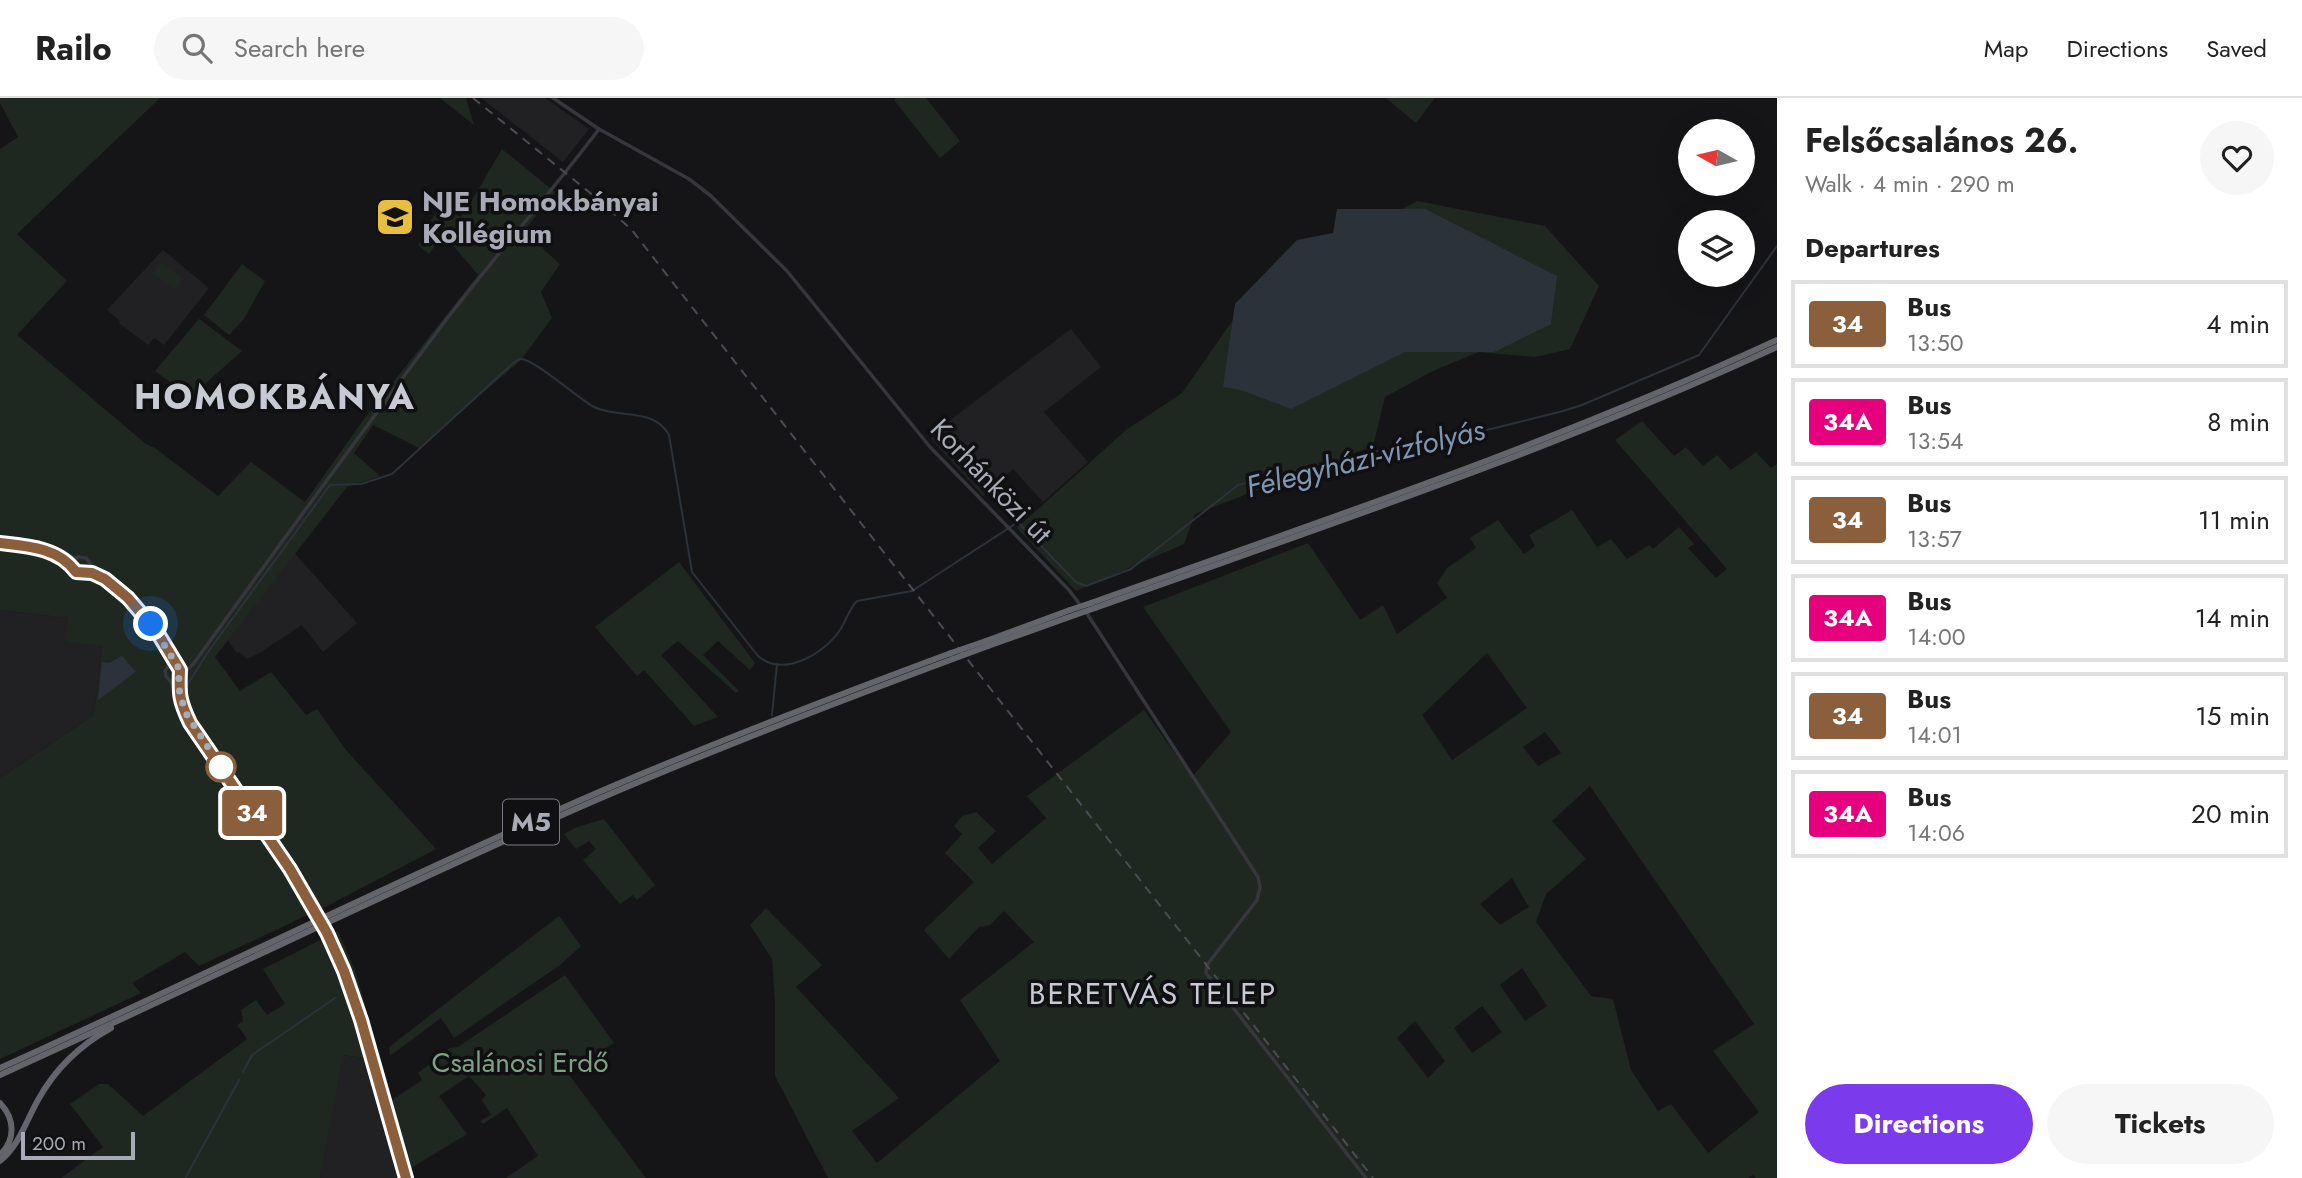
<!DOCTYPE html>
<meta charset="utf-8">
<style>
:root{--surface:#fff;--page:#f6f6f6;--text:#222;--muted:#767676;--line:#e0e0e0;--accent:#7c3aed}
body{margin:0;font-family:Jost,sans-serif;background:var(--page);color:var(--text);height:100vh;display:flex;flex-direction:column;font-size:26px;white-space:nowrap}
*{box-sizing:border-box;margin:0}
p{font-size:23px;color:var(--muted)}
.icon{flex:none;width:38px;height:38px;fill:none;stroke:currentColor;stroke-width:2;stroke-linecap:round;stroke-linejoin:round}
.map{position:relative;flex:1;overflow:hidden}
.side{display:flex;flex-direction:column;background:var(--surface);width:525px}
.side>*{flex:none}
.badge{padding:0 14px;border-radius:5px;font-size:24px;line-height:46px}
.needle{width:46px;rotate:278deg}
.buttons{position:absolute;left:1678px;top:21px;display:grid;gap:14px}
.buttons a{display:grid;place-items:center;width:77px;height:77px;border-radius:50%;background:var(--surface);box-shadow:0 7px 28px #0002;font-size:35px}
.scale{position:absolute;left:21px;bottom:18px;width:114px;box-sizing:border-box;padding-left:7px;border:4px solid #a8abb6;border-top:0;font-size:19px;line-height:24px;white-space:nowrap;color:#a8abb6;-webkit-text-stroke:5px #101012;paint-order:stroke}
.you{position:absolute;width:35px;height:35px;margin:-18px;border:5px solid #fff;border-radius:50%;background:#1a73e8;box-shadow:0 0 0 10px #1a73e833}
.map>.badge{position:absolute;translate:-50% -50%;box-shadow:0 0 0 4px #fff}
h2{padding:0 28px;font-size:26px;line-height:63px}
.round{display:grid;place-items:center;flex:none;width:74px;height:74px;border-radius:37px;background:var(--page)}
.summary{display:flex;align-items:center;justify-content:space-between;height:119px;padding:0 28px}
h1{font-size:33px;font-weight:700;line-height:52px}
.primary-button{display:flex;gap:14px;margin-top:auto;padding:14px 28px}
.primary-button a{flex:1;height:80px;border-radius:42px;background:var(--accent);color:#fff;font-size:28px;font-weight:700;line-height:80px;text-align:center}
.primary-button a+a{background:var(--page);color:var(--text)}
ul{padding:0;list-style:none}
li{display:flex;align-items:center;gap:21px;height:88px;margin:0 14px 10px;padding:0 14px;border:4px solid var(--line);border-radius:0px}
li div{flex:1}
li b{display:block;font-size:26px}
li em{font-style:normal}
li .badge{min-width:77px;font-weight:700;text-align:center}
header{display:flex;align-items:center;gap:42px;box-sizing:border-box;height:98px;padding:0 35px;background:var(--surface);border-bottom:2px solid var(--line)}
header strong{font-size:33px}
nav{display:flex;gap:38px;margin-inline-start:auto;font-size:24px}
.search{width:490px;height:63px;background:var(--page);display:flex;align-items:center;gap:18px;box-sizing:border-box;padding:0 24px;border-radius:38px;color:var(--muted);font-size:26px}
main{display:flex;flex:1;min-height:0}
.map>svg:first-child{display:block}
.built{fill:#212124}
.green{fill:#1f2721;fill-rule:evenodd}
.water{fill:#2c323a}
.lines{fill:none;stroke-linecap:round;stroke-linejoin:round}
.stream{stroke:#2c323a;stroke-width:2}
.tertiary{stroke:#36373c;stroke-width:3.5}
.motorway{stroke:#63646c;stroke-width:6}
.rail{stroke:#4b4c53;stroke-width:2;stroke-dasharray:9 7;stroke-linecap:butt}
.tertiary-bridge{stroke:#36373c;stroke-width:3.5}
.motorway-bridge{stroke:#63646c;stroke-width:6}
.line-casing{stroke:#fff;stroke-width:16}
.line{stroke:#8b5e3c;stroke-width:10}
.walk{stroke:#a8abb6;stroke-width:7;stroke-dasharray:0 12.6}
.stop-dot{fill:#fff;stroke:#8b5e3c;stroke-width:3.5}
.labels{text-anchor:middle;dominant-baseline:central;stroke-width:7;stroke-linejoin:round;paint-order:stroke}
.shield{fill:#101012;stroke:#7a7c85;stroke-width:2}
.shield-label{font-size:26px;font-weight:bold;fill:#a8abb6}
.poi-label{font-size:28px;font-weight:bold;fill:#a8abb6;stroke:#101012;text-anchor:start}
.street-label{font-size:28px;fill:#a8abb6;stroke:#101012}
.park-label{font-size:28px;fill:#80a085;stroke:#101012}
.water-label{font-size:30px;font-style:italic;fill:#8095b0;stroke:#101012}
.neighbourhood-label{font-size:30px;letter-spacing:2px;fill:#c8cad3;stroke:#101012}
.district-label{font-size:35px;font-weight:bold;letter-spacing:2px;fill:#c8cad3;stroke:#101012}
</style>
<header>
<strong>Railo</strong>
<div class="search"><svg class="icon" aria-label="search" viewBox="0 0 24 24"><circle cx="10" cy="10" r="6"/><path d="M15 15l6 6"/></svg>Search here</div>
<nav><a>Map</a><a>Directions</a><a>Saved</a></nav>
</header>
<main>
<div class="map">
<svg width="1777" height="1080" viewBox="0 0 1777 1080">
<rect width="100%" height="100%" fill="#151517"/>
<g class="built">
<path d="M481,0H545L589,31L563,64Z"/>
<path d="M163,152L209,190L164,247L154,240L148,247L119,225L120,223L107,212Z"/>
<path d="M1071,231L1101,269L1044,314L1088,364L1043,404L1013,371L983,398L931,341L941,329Z"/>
<path d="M290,450L357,525L323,554L302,527L258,556L247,561L239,554L237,555L225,539Z"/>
<path d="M0,512L68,520L102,547L94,617L0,680Z"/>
<path d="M342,957L369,961L397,1080H320Z"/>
</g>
<g class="green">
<path d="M0,0H160L17,136L67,183L17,237L146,346L155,350L218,398L251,364L305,404L364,321L478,177L445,138L446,136L430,123L443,107L460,119L468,109L502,51L555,94L524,133L560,166L541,194L552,220L520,263L419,350L373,327L354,355L380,378L347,389L215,559L240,593L271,574L306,617L317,611L346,652L436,751L331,806L199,868L185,854L132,885L141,895L0,961V680L94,617L102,548L66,544L68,520L0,512V51L18,39L0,5Z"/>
<path d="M440,0H466L474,27Z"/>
<path d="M896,0H926L960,43L940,60L894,2Z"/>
<path d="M1386,0H1435L1416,25Z"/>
<path d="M1417,103L1545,128L1599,188L1570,251L1535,259L1479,254L1433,273L1385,299L1373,348L1195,416L1184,446L1076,493L1017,430L1126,332L1182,295L1249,199Z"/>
<path d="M431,129L442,138L429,156L418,147Z"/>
<path d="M162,164L183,181L174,192L153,175Z"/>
<path d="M242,166L265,183L244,221L229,237L204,217Z"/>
<path d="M199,221L242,253L190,299L155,273Z"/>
<path d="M1642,323L1674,358L1686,349L1703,368L1717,357L1731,372L1756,354L1771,370L1777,366V1080H1756L1753,1077L1748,1080H828L775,978V905L772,861L750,827L766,810L822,867L796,889L899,1000L852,1033L877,1065L1000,963L960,902L1034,844L1004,813L990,827L979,829L949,861L924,832L974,784L945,755L962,736L954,728L962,718L976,714L996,733L978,750L992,766L1046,720L1027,698L1144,612L1192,679L1231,634L1143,509L1308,445L1360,522L1383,507L1397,536L1447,500L1437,485L1447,470L1476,450L1470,440L1498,422L1524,456L1535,448L1529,437L1572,412L1597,449L1611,441L1627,461L1649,447L1653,451L1679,429L1694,446L1688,450L1716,480L1727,471L1615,342ZM1487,555L1527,610L1452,662L1422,617ZM1545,634L1561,655L1538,668L1523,649ZM1590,688L1754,926L1713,953L1759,1014L1708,1055L1671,1006L1658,1013L1631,972L1613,901L1591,898L1536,824L1546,796L1586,761L1552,723ZM1512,780L1529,809L1500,827L1480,806ZM1522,870L1547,908L1525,923L1500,887ZM1482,908L1502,934L1472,955L1454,930ZM1415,923L1445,963L1428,980L1397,940Z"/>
<path d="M679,464L755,565L750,572L718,543L703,557L739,593L736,595L678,543L661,557L718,619L694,628L644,572L637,578L595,529Z"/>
<path d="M604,721L655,787L637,802L633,797L620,806L583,762L596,751L589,743L576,751L564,736L577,729Z"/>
<path d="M559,818L581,848L560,867L454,940L441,920L390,958L389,949Z"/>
<path d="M338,833L355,872L392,1002L422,982L418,975L450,950L458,949L565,877L614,945L567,974L646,1080H506L538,1058L507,1010L483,1026L480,1023L491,1017L482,1002L486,997L469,978L439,998L467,1036L411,1070L414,1080H397L369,961L343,957L320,1080H61L103,1049L70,1006L99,986H108L143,1018L247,941L237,927L243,923L241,912L256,902L267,917L285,906L263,871Z"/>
</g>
<g class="water">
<path d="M1337,111H1425L1557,178L1551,226L1494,254H1405L1291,311L1241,292L1223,289L1235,206L1297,142L1333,135Z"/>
<path d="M122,558L136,574L98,602L102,564L109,565Z"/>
</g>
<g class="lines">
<g class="stream">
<path d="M186,589L208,554L330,387L361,386L392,376L511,267C512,266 517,262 520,261C532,259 580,302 594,309C618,321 654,309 669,337L692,474L758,558C783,580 824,556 840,532C846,523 849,511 857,503L912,493L1018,424L1076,484L1086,488L1131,471L1238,387L1407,346L1491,331L1563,313L1582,307L1699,257L1777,148"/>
<path d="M772,617L777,566"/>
<path d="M243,974L252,957L335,900"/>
<path d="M186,1079L239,982"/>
</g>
<g class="tertiary">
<path d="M553,0L599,31L689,81L711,98L787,173L930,349L1069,492L1081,508"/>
<path d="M0,445L37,450L75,460"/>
<path d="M59,458L68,463L78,475L85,474L89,468"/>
<path d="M73,468L77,459L86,460C96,476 112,486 126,499C147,519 164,541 176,567"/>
<path d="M85,474L100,479"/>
<path d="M1086,514L1258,779L1260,789L1257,802L1207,867L1206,875L1366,1080"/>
<path d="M167,552L168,568"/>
<path d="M181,576L180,570L175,567L169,568L165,573L166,578L174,588L190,625L279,753L315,813"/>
<path d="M180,600C177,575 179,581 194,565C277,450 361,335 446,222C496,157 550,96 599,31"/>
<path d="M327,835L353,899L406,1080"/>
</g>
<g class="motorway">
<path d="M1091,505C1321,423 1555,345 1777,242"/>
<path d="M1095,510C1324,428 1556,351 1777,249"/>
<path d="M986,543L1070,512"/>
<path d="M988,548L1075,517"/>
<path d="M0,970C198,881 392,784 592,697C710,646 830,600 951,555"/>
<path d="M0,977C199,887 394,790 594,703C712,652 832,606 953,561"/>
<path d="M0,1005C15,1021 16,1041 0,1057"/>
<path d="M0,1063C19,1048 26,1023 38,1002C55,971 80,947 111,930"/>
</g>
<path class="rail" d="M473,0L589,94L631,131L1373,1080"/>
<path class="tertiary-bridge" d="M315,813L327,835"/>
<g class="motorway-bridge">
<path d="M1070,512L1091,505"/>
<path d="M1075,517L1095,510"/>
<path d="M951,555L986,543"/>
<path d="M953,561L988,548"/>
</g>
</g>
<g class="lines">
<defs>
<path id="line" d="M0,445C28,448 59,450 76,474L92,475L105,481L128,500L157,534L180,572C179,596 179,602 190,625L290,771L327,835L344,873L361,922L406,1080"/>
</defs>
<use href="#line" class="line-casing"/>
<use href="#line" class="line"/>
<path class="walk" d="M151,526L180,572L178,587L185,614L221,669"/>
</g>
<defs>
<symbol id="university-square" viewBox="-11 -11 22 22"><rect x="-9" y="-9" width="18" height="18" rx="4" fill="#e8bf3c" stroke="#101012"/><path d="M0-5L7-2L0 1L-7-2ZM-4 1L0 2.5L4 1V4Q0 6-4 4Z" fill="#111"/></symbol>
</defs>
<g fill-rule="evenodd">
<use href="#university-square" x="373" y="97" width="44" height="44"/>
</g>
<circle class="stop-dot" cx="221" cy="669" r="14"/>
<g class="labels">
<rect class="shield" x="503" y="701.5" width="56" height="45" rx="5"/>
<g class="shield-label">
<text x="531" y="724">M5</text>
</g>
<g class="poi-label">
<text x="422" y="103">NJE Homokbányai<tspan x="422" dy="32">Kollégium</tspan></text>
</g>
<g class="street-label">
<text transform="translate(991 383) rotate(46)">Korhánközi út</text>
</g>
<g class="park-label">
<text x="520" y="964">Csalánosi Erdő</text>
</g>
<g class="water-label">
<text transform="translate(1365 360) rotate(-14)">Félegyházi-vízfolyás</text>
</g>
<g class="neighbourhood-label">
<text x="1153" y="895">BERETVÁS TELEP</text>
</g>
<g class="district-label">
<text x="275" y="299">HOMOKBÁNYA</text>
</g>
</g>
</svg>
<div class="buttons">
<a><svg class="needle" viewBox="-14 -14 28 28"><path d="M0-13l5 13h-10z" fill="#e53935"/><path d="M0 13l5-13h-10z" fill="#767676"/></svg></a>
<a><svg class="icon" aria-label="layers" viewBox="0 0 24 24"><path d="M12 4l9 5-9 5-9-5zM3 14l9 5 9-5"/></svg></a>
</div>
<div class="scale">200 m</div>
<div class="you" style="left:151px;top:526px"></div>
<b class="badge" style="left:252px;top:715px;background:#8b5e3c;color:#fff">34</b>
</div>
<section class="side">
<div class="summary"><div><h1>Felsőcsalános 26.</h1><p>Walk · 4 min · 290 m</p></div><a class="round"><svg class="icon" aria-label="heart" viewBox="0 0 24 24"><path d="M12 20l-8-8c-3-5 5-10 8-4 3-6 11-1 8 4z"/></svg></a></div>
<h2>Departures</h2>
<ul>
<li><span class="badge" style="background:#8b5e3c;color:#fff">34</span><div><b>Bus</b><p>13:50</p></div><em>4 min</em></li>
<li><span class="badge" style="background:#e6007e;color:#fff">34A</span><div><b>Bus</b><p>13:54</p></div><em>8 min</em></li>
<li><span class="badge" style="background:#8b5e3c;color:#fff">34</span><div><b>Bus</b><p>13:57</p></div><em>11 min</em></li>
<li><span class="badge" style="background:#e6007e;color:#fff">34A</span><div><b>Bus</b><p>14:00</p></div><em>14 min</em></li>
<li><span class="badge" style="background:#8b5e3c;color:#fff">34</span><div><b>Bus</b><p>14:01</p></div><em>15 min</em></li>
<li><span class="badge" style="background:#e6007e;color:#fff">34A</span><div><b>Bus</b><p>14:06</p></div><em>20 min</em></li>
</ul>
<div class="primary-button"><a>Directions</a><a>Tickets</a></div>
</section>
</main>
